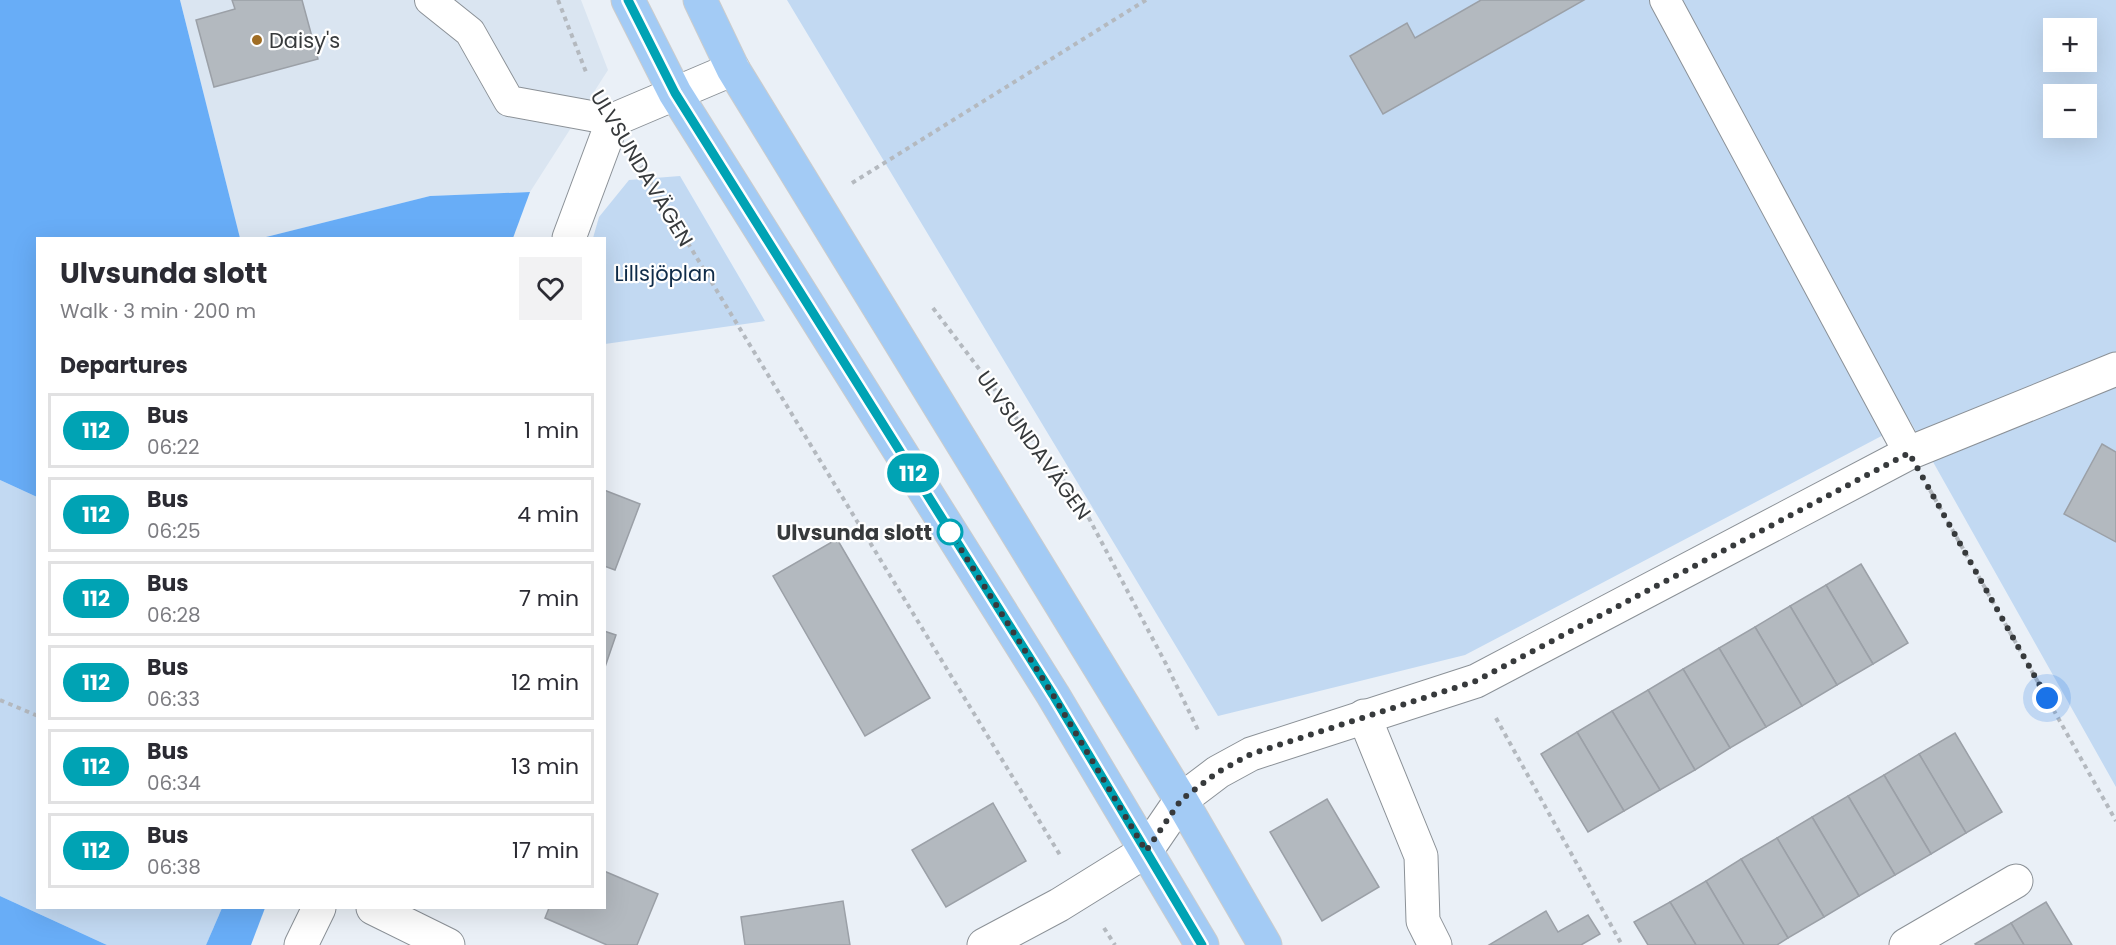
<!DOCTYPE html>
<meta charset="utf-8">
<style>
:root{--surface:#fff;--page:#f2f2f3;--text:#2b2b33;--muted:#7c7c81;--line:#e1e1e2}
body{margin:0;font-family:Poppins,sans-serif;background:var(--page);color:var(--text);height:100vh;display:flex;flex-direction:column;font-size:22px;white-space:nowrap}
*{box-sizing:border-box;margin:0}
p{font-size:20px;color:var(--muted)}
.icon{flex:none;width:33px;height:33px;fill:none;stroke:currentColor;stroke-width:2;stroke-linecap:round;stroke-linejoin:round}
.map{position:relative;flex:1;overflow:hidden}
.details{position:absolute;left:36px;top:237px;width:570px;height:672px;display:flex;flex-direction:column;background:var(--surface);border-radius:0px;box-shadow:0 6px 24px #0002}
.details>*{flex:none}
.badge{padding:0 12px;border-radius:20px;font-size:21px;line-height:39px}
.tools{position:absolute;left:2043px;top:18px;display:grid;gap:12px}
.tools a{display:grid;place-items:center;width:54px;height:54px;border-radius:0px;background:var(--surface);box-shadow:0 6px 24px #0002;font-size:30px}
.you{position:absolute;width:30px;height:30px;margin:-15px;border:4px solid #fff;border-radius:50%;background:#1a73e8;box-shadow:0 0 0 9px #1a73e833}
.map>.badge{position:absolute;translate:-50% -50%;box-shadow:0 0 0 3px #fff}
h2{padding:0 24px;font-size:22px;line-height:54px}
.round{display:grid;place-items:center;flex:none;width:63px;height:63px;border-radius:0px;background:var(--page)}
.overview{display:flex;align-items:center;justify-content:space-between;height:102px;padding:0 24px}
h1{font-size:28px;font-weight:700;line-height:45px}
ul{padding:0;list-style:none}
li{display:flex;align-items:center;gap:18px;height:75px;margin:0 12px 9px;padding:0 12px;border:3px solid var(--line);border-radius:0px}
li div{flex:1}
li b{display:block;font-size:22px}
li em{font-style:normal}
li .badge{min-width:66px;font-weight:700;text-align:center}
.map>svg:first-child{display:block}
.built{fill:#dae5f1}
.green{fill:#c2d9f2;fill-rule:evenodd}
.forest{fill:#68adf7}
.building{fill:#b3b9bf;stroke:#9ba0a7;stroke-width:1.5}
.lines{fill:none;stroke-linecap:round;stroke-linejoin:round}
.lane-casing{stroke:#8b9197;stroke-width:32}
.street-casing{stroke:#8b9197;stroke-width:35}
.primary-casing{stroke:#cbcccc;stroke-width:35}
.path{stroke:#b4b9bf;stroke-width:4;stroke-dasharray:4.5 4.5;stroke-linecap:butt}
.lane{stroke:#fff;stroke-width:30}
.street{stroke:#fff;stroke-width:33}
.primary{stroke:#a3cbf5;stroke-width:33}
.line-casing{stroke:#fff;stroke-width:14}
.line{stroke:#00a3b4;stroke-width:9}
.walk{stroke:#373a3c;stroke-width:6;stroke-dasharray:0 10.8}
.poi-dot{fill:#a06d24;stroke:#fff;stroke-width:2}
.stop-dot{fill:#fff;stroke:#00a3b4;stroke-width:3}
.labels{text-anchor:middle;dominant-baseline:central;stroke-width:4.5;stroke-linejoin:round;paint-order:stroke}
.poi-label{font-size:21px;fill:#373a3c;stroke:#fff;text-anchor:start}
.street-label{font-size:21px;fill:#373a3c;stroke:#fff}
.park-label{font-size:21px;fill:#0f2c49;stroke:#fff}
.stop-label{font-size:21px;font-weight:bold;fill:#373a3c;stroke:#fff;text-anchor:end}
</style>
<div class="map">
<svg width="2116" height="945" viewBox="0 0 2116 945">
<rect width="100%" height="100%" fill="#eaf0f7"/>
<path class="built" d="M180,0H581L608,70L530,192L430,196L262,238H240Z"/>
<g class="green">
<path d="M787,0H2116V787L1910,421L1465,655L1218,716ZM2054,28H2086V62H2054ZM2054,94H2086V128H2054Z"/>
<path d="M680,176L765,321L605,344L604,238H593L599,217L629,180Z"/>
<path d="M0,480L37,497L38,908H222L206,945H107L0,896Z"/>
</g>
<g class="forest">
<path d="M0,0H180L240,238H38L37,497L0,480Z"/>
<path d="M530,192L513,238H262L430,196Z"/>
<path d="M0,896L107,945H0Z"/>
<path d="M222,908H265L251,945H206Z"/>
</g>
<g class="building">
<path d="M232,0H302L318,59L214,87L196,20L235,9Z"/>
<path d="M1481,0H1584L1383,114L1350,56L1407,23L1415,38Z"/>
<path d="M2102,444L2116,452V542L2064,514Z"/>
<path d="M604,490L640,504L615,570L604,566Z"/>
<path d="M837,539L930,698L865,736L773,576Z"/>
<path d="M1861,564L1908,643L1873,664L1826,585Z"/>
<path d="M1826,585L1873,664L1837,685L1790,606Z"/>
<path d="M1790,606L1837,685L1802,706L1755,627Z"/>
<path d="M1755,627L1802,706L1766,727L1719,648Z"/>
<path d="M604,631L616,635L604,670Z"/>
<path d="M1719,648L1766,727L1730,748L1683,669Z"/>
<path d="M1683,669L1730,748L1695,770L1648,690Z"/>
<path d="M1648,690L1695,770L1660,790L1612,711Z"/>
<path d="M1612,711L1660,790L1624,811L1577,732Z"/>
<path d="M1577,732L1624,811L1588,832L1541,754Z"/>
<path d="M1955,733L2002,812L1966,833L1919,754Z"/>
<path d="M1919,754L1966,833L1931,854L1884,775Z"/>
<path d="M1884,775L1931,854L1895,875L1848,796Z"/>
<path d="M1848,796L1895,875L1859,896L1812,817Z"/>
<path d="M1327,799L1379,887L1322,921L1270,832Z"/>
<path d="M993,803L1026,861L946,907L912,850Z"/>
<path d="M1812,817L1859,896L1824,917L1777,838Z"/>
<path d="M1777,838L1824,917L1788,938L1741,859Z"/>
<path d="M1741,859L1788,938L1777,945H1744L1706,881Z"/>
<path d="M604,871L658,894L637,945H607L545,918L549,908H604Z"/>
<path d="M1706,881L1744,945H1696L1670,902Z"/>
<path d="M843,901L850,945H745L741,917Z"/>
<path d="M1670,902L1696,945H1648L1634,922Z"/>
<path d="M2046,902L2072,945H2024L2011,923Z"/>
<path d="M1546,911L1558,932L1588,915L1600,934L1581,945H1489Z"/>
<path d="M2011,923L2024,945H1976L1975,944Z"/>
</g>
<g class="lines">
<defs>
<g id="lane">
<path d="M430,0L470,32L509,101L613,120"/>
<path d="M1665,0L1909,453"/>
</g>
<g id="street">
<path d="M569,238L613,120L733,69"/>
<path d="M1364,716L1421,856L1423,921L1435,945"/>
<path d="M373,908L448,945"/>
<path d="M301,945L319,908"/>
<path d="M984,945L1059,905L1146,851L1181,800L1218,772L1251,754L1476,681L1909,453L2116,369"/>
<path d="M1906,945L2016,881"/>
</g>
<g id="primary">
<path d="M628,0L675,93L1053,695L1202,945"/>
<path d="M700,0L733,69L1181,800L1265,945"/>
</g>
</defs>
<use href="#lane" class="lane-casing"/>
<use href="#street" class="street-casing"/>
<use href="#primary" class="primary-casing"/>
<g class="path">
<path d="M558,0L586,72"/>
<path d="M641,166L1060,855"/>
<path d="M852,183L1146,0"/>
<path d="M933,308L1082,505L1166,664L1199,732"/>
<path d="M1930,490L2116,821"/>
<path d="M0,700L38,716"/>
<path d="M1496,718L1622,945"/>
<path d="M1104,928L1115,945"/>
</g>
<use href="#lane" class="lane"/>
<use href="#street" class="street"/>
<use href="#primary" class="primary"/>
</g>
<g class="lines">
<defs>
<path id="line" d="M628,0L675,93L1053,695L1202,945"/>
</defs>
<use href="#line" class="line-casing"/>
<use href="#line" class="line"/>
<path class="walk" d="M950,532L1053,695L1146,851L1181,800L1218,772L1251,754L1476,681L1909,453L2047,698"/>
</g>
<circle class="poi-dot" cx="257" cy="40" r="6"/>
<circle class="stop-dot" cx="950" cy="532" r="12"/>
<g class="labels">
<g class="poi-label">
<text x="269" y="40">Daisy's</text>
</g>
<g class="street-label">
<text transform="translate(642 168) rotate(59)">ULVSUNDAVÄGEN</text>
<text transform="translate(1034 445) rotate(54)">ULVSUNDAVÄGEN</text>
</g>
<g class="park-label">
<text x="665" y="273">Lillsjöplan</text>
</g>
<g class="stop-label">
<text x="932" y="532">Ulvsunda slott</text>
</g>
</g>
</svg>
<div class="tools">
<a>+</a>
<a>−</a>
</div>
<div class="you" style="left:2047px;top:698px"></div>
<b class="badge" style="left:913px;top:473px;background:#00a3b4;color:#fff">112</b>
<section class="details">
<div class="overview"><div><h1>Ulvsunda slott</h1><p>Walk · 3 min · 200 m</p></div><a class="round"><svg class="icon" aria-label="heart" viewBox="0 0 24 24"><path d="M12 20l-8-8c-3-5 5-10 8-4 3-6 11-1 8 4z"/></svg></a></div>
<h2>Departures</h2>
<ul>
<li><span class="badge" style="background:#00a3b4;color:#fff">112</span><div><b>Bus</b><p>06:22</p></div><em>1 min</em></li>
<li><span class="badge" style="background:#00a3b4;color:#fff">112</span><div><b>Bus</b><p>06:25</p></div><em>4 min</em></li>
<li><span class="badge" style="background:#00a3b4;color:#fff">112</span><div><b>Bus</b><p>06:28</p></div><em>7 min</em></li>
<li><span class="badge" style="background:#00a3b4;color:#fff">112</span><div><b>Bus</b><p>06:33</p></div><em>12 min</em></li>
<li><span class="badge" style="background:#00a3b4;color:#fff">112</span><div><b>Bus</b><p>06:34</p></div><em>13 min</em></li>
<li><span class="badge" style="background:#00a3b4;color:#fff">112</span><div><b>Bus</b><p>06:38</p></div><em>17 min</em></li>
</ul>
</section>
</div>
